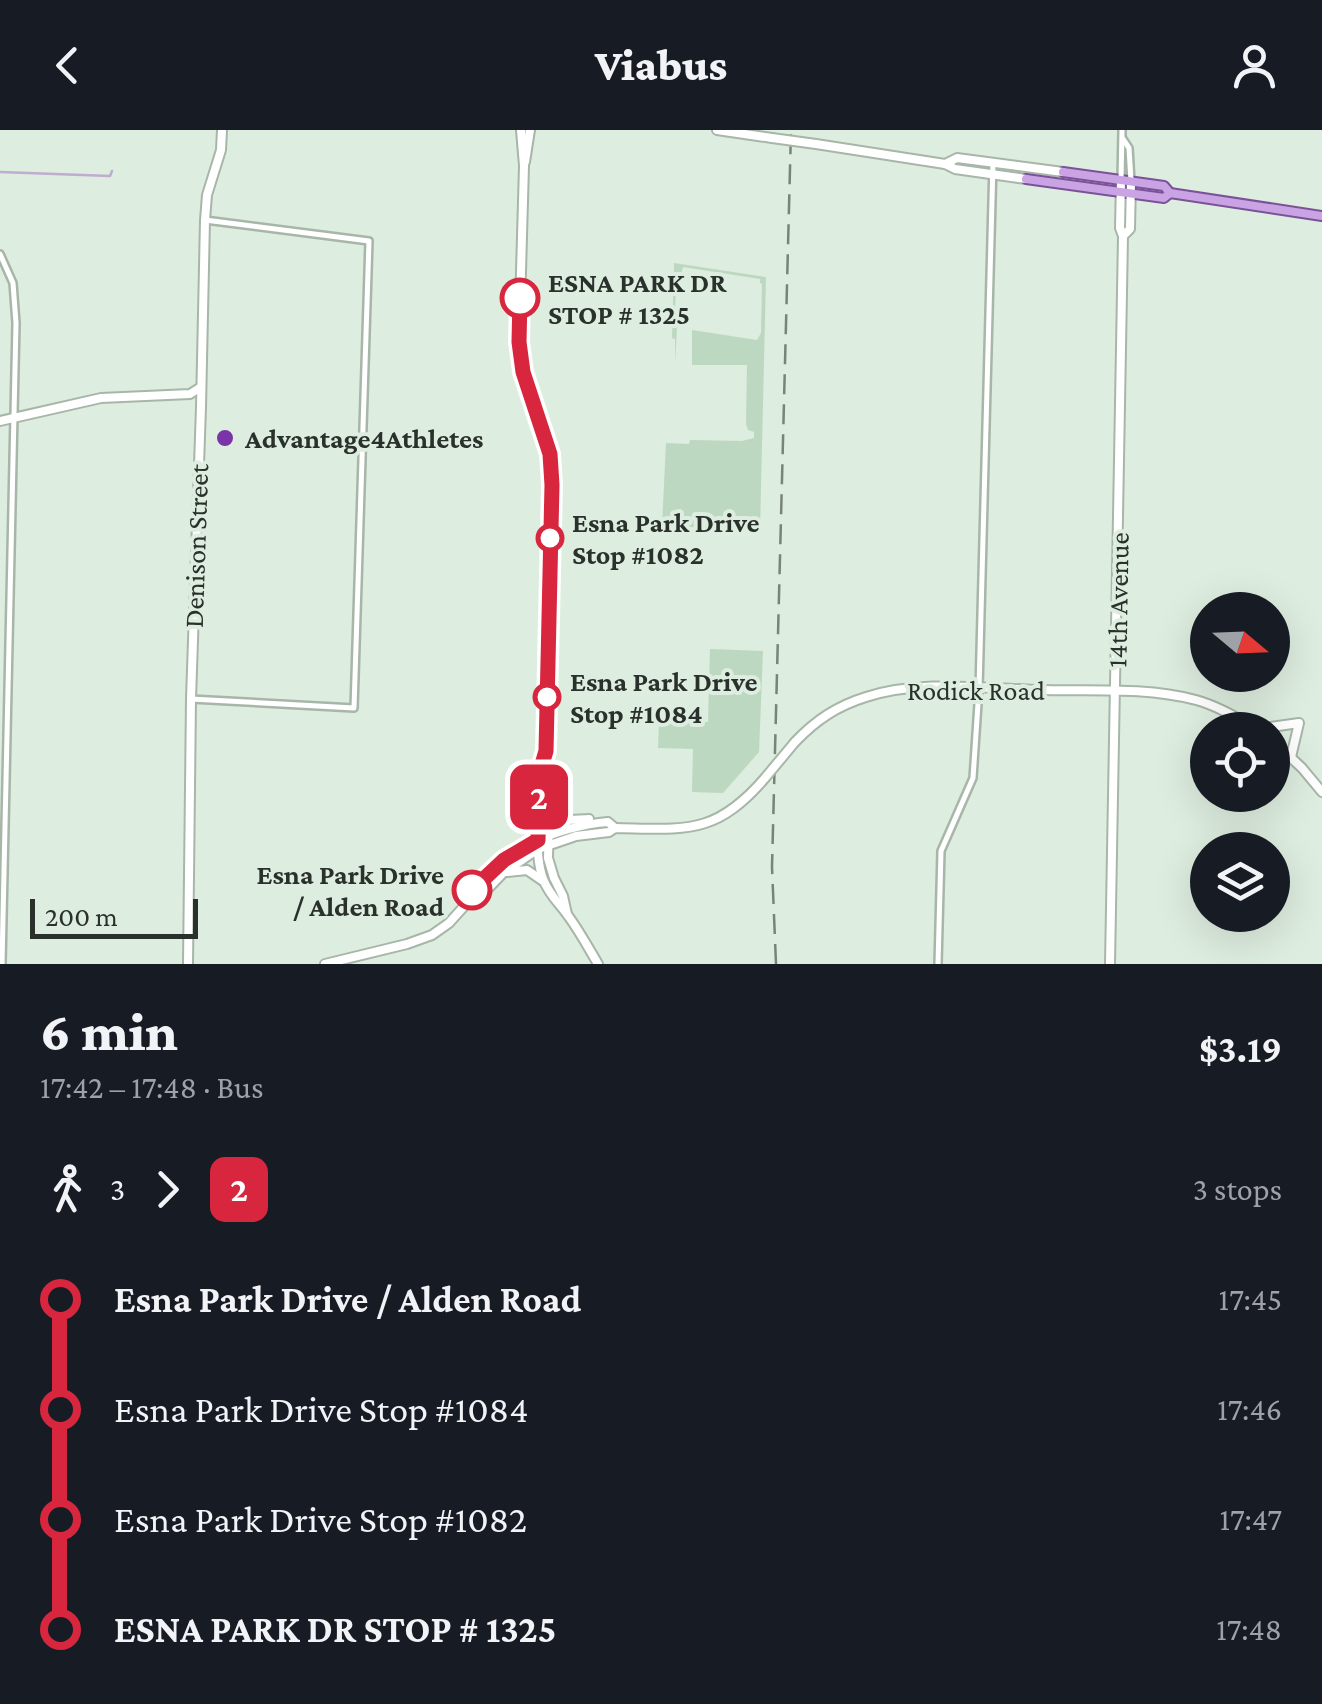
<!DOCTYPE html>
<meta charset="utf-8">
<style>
:root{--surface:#171b24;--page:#242831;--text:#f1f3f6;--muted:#9ea1a6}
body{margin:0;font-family:"Crimson Pro",serif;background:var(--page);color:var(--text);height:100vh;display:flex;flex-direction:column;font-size:38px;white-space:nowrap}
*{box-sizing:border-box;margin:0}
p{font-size:32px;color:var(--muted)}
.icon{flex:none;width:55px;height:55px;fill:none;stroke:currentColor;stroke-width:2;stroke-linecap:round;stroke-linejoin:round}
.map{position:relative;height:834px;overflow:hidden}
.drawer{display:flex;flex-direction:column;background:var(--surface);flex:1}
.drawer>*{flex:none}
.badge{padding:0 20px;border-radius:15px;font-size:35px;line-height:65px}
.needle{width:65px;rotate:109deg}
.buttons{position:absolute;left:1190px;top:462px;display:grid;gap:20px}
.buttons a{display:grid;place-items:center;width:100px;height:100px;border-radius:50%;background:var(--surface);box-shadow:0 10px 40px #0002;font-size:50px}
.scale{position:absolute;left:30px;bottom:25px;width:168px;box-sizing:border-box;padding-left:10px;border:5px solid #2a302b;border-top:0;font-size:28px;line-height:35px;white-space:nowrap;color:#2a302b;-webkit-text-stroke:8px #ddeddf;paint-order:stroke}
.map>.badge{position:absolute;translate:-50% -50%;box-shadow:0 0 0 5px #fff}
.legs{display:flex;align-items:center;gap:15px;height:110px;padding:0 40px;font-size:32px}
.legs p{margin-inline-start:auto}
.overview{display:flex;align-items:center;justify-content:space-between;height:170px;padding:0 40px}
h1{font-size:55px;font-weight:800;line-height:75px}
ul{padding:0 40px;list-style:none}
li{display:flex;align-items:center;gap:35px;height:110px;font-size:38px}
li i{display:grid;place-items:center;width:15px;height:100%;margin:0 12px;background:currentColor}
li i::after{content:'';width:25px;height:25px;margin:-12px;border:8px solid;border-radius:50%;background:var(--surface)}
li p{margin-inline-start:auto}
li:first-child i{background:linear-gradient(#0000 50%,currentColor 0)}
li:last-child i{background:linear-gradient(currentColor 50%,#0000 0)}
header{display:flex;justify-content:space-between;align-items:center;height:130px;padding:0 40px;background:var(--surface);font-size:45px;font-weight:800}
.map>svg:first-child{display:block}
.green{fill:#bdd8c1}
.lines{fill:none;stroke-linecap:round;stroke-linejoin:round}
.stream{stroke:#bfaccf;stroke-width:2.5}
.street-casing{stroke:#a7b6a9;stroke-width:10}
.secondary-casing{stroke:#a7b6a9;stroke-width:12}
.primary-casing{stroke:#7b5298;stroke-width:12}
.street{stroke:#fff;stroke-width:5}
.secondary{stroke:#fff;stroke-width:8}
.primary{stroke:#caa3e5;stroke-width:8}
.rail{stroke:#78837a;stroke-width:2.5;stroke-dasharray:20 10;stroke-linecap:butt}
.secondary-bridge-casing{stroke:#a7b6a9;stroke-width:12;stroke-linecap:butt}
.secondary-bridge{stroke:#fff;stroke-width:8}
.line-1-casing{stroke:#fff;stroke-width:22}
.line-1{stroke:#d7263d;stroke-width:15}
.stop-1-dot{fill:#fff;stroke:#d7263d;stroke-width:5}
.poi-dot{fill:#7a34a7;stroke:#ddeddf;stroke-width:4}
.labels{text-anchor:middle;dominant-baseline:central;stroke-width:8;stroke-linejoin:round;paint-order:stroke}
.stop-label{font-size:28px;font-weight:bold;fill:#2a302b;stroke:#ddeddf;text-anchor:start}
.poi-label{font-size:28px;font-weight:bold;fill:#2a302b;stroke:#ddeddf;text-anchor:start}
.street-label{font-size:28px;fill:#2a302b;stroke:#ddeddf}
</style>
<header><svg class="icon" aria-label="back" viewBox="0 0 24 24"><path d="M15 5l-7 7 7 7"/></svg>Viabus<svg class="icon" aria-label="person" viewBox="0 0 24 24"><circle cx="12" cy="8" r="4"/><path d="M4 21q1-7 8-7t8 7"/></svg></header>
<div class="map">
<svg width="1322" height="834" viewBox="0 0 1322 834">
<rect width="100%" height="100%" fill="#ddeddf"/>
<g class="green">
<path d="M674,133L766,147L760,400L662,396L666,313L689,314L690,310L742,311L754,308V302L748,300L746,294L747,235H692V200L757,210L761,203L762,154L760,153V149L683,137L681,144H676L675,192H680V196L677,198L675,233V209L672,208Z"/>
<path d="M710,519L763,521L759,622L723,663L692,662L693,619L658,618L659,592H708Z"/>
</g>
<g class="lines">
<path class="stream" d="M0,42L110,46L112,41"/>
<defs>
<g id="street">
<path d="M1123,9L1129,18L1131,51"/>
<path d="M1121,50L1122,0"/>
<path d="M0,124L13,153L16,193L2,834"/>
<path d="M191,569L354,578L369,111L205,90"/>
<path d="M938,834L941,721L973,648L979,559L993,33"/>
</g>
<g id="secondary">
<path d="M521,0L524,36L519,212L523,242L550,325L552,355L547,496L546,621L550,642L548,728L554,748L563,766L567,784"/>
<path d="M717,0L772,8"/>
<path d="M816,14L945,34L955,39L1026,49"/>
<path d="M525,32L530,0"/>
<path d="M945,34L957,28L1063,42"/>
<path d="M1123,106L1130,99L1131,51"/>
<path d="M0,291L101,268L190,264L201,257"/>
<path d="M1257,599L1299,593L1291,627"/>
<path d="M1272,610L1302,638L1322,662"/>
<path d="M795,612C816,590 837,576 866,567C922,549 985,559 1042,560C1093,561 1147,557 1196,570C1218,576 1239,589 1259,600"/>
<path d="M545,625C537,653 533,722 543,749C549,765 560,774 569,787C580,802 589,819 598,834"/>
<path d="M550,675C555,693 574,690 589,689"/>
<path d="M507,742L527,740L543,751"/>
<path d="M468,772C484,724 562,695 608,692L615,698"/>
<path d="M188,834L191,569L201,277L205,90L207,65L221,20L222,0"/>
<path d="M325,834L407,814L432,805L449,793L468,772L479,768L503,743L538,719L576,706L609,702L615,698C686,699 715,706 765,648"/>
<path d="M1110,834L1123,106L1120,98L1121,50"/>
</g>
<g id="primary">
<path d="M1063,42L1164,56L1170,63"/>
<path d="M1026,49L1164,68L1170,63L1322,86"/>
</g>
</defs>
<use href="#street" class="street-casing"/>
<use href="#secondary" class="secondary-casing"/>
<use href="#primary" class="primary-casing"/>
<use href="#street" class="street"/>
<use href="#secondary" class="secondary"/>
<use href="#primary" class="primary"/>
<path class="rail" d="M776,834L772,737L791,0"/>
<defs>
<g id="secondary-bridge">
<path d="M772,8L816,14"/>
<path d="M765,648L795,612"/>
</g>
</defs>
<use href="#secondary-bridge" class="secondary-bridge-casing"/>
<use href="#secondary-bridge" class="secondary-bridge"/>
</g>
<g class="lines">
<defs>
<path id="line-1" d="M472,760L504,730L538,710L540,641L546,621L552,355L550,324L523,242L519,212L520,168"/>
</defs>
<use href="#line-1" class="line-1-casing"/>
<use href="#line-1" class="line-1"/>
</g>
<g class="stop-1-dot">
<circle cx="520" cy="168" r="18"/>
<circle cx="550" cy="408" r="12"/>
<circle cx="547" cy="567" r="12"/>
<circle cx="472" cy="760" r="18"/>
</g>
<circle class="poi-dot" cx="225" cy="308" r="10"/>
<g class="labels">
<g class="stop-label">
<text x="548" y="152">ESNA PARK DR<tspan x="548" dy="32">STOP # 1325</tspan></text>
<text x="572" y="392">Esna Park Drive<tspan x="572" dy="32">Stop #1082</tspan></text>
<text x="570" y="551">Esna Park Drive<tspan x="570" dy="32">Stop #1084</tspan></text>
<text x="444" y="744" text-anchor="end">Esna Park Drive<tspan x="444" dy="32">/ Alden Road</tspan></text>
</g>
<g class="poi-label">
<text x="245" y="308">Advantage4Athletes</text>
</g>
<g class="street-label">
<text transform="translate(196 416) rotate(-88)">Denison Street</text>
<text transform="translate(1118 470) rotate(-89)">14th Avenue</text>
<text x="976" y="560">Rodick Road</text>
</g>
</g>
</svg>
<div class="buttons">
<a><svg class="needle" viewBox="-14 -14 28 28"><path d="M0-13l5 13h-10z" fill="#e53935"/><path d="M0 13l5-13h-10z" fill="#9ea1a6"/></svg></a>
<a><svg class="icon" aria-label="locate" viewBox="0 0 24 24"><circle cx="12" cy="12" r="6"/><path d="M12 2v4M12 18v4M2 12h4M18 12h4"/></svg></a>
<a><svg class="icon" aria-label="layers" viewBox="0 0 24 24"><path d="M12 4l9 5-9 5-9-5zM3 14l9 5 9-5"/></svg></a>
</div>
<div class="scale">200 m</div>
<b class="badge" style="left:539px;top:667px;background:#d7263d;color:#fff">2</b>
</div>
<section class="drawer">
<div class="overview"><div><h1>6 min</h1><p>17:42 – 17:48 · Bus</p></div><b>$3.19</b></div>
<div class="legs"><svg class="icon" aria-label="walk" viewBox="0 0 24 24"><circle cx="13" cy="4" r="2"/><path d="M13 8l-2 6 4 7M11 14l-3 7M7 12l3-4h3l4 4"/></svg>3<svg class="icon" aria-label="forward" viewBox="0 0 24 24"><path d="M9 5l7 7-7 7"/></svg><b class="badge" style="background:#d7263d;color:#fff">2</b><p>3 stops</p></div>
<ul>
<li><i style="color:#d7263d"></i><b>Esna Park Drive / Alden Road</b><p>17:45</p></li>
<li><i style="color:#d7263d"></i><span>Esna Park Drive Stop #1084</span><p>17:46</p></li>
<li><i style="color:#d7263d"></i><span>Esna Park Drive Stop #1082</span><p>17:47</p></li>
<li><i style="color:#d7263d"></i><b>ESNA PARK DR STOP # 1325</b><p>17:48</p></li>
</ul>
</section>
